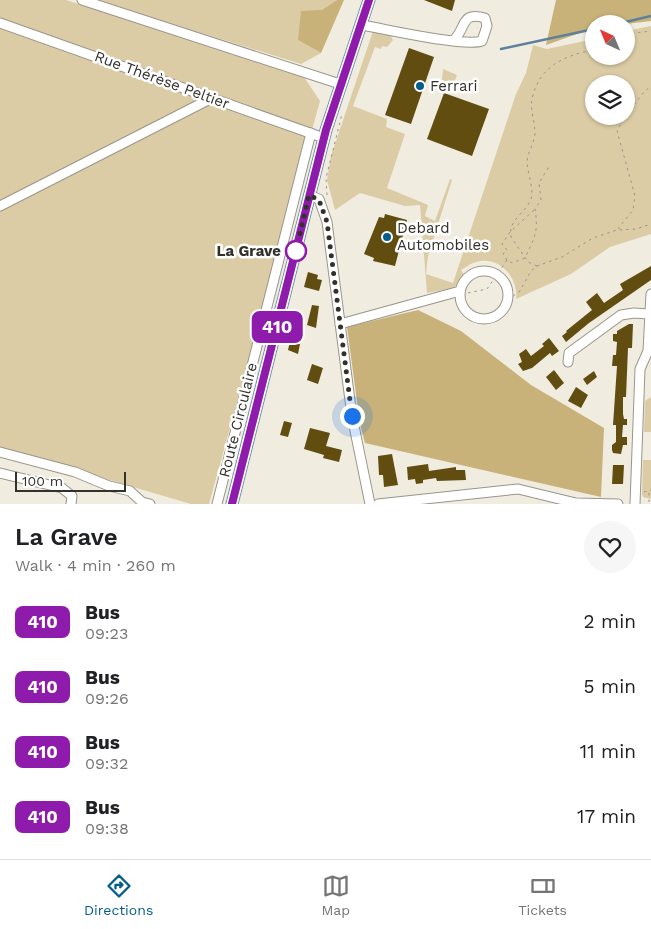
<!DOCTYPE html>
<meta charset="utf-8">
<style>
:root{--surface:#fff;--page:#f6f6f6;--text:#202124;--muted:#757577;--line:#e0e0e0;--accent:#005d8d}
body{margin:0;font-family:"Work Sans",sans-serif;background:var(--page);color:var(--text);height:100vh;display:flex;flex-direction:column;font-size:19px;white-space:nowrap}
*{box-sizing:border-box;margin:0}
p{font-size:16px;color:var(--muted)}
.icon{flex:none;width:28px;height:28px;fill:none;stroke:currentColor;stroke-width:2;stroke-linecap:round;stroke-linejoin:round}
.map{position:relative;height:504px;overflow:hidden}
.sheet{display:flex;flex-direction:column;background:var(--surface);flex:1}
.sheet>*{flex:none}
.badge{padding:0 10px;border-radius:8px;font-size:18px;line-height:32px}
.needle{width:32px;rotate:316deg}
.tools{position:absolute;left:585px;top:15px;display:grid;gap:10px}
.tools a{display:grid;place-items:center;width:50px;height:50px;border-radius:50%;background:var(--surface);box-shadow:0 1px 4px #0004;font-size:25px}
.scale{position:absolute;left:15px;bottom:12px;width:111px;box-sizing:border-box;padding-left:5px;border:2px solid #33312c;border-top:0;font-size:14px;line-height:18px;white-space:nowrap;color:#33312c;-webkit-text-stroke:4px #fff;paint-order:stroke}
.you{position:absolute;width:25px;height:25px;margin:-12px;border:4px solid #fff;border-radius:50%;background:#1a73e8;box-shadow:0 0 0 8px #1a73e833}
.map>.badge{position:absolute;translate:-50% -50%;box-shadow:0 0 0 2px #fff}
.round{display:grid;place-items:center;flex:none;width:52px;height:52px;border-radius:26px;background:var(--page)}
.overview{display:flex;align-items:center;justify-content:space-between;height:85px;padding:0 15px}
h1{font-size:24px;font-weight:600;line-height:38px}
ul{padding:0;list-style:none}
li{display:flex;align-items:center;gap:15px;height:65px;padding:0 15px}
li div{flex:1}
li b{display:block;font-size:19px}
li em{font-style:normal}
li .badge{min-width:55px;font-weight:700;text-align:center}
.tab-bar{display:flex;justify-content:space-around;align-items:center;height:70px;border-top:1px solid var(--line);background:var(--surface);font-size:14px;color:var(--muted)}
.tab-bar a{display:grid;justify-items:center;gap:2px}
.tab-bar .current{color:var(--accent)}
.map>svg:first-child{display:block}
.green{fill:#dbcca5;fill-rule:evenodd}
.forest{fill:#c8b279}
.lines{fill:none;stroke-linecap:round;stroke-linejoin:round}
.stream{stroke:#5d819b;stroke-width:2.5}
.building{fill:#614d10}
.minor-casing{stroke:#99958a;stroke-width:11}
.major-casing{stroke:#6892b0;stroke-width:13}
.path{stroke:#99958d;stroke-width:1;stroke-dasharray:2.5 4;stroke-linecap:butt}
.minor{stroke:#fff;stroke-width:9}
.major{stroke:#b6ddfa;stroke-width:11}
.line-casing{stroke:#fff;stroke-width:11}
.line{stroke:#8f1bac;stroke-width:8}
.walk{stroke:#33312c;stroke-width:5;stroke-dasharray:0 9}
.poi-dot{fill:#005d8d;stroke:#fff;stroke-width:2}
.stop-dot{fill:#fff;stroke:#8f1bac;stroke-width:2.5}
.labels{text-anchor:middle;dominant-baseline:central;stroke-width:5;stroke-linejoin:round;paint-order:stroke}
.street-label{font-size:15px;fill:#33312c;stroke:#fff}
.poi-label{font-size:15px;fill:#33312c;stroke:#fff;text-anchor:start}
.stop-label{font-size:15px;font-weight:bold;fill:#33312c;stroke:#fff;text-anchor:end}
</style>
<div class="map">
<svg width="651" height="504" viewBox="0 0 651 504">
<rect width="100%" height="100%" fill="#f1ece0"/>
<g class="green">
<path d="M0,0H66L304,77L320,101L209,504H191L0,448Z"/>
<path d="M97,0H337L322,11L298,40L321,53L301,64Z"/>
<path d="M651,26V234L610,247L571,274L516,299C519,278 499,255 476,262C471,263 466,267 461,270L464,275L454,288L427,293L420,205L405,206L360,193L335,210L327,180L331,156L373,31L389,33L393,40L387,47L382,46L381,49L375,47L353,106L387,119L386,127L405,134L387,188L428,205L425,216L435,221L450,179L452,180L428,256L426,274L453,283L516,94L526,73L533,45L547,49L594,39V56H626V31ZM594,84H626V116H594Z"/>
<path d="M443,69L457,75L453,85L442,80Z"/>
<path d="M651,397V432H644L645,401Z"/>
<path d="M643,460H651V499L643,497L642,494Z"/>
</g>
<g class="forest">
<path d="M337,0H344L321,53L298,40L301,11L322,10Z"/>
<path d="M556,0H651V21L626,24H594V28L546,45Z"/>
<path d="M418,310L461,331L531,385L604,428L601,497L365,443L360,424L347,327Z"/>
</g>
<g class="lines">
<g class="stream">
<path d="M617,24L651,16"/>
<path d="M501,49L594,29"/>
</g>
</g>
<g class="building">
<path d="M424,0H455L452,11Z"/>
<path d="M409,48L434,57L411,124L385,115Z"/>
<path d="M444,93L489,109L472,156L427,139Z"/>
<path d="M385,214L407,220L395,266L373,261L374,258L364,254L379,217L384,218Z"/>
<path d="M651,266V280L589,323L566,342L562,336L567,332L566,331L592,310L586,302L597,293L604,303L623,290L620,284Z"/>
<path d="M308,272L318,275L317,279L322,280L319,291L304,287Z"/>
<path d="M312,305L319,306L316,328L307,325Z"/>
<path d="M629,324H633L632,348H628L626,397H623V414L624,419H627V425H623L622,437H627V445H623L621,454L613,453L612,450V445L616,442V425H613L617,366H612L613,355H616L617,342L613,341V334H617V331Z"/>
<path d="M549,338L559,351L552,356L550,353L532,368L523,371L518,364L522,362L519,354L526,349L531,356L544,346L542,344Z"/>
<path d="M290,341L300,344L298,354L288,350Z"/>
<path d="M312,364L323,368L318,384L307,380Z"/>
<path d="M554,370L564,383L556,390L546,377Z"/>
<path d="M594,371L597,377L587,385L583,379Z"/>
<path d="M576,387L588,395L581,408L568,401Z"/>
<path d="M284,421L292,423L288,437L280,435Z"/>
<path d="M310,428L330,433L326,446L342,450L339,462L323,458L324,455L304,449Z"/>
<path d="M392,454L398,485L384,487L383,475H379L378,456Z"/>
<path d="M428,464L429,471L456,467V470H465L466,480L437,481L436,478L423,480V483L416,484L415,479L408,480L407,467Z"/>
<path d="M613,465H624L623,484H612Z"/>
</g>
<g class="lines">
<defs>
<g id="minor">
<path d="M82,0L340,84"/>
<path d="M0,23L324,138"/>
<path d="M361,24L367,26C390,30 464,47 482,41L487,26L485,18C460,11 467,28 453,41"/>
<path d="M309,195L319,199L327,222L352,416L370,504"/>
<path d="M0,206L212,98"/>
<circle cx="484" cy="295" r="24"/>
<path d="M340,324L460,291"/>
<path d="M568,362L569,353L621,315L634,313L648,314"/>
<path d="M0,452L75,472L109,486L130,491L142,502L150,504"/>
<path d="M0,473L62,488L72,496L71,504"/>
<path d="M217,504L311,133"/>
<path d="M378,504L518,489L576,503L618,504"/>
<path d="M635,504L640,369L648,351L651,294"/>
</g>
<path id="major" d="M232,504L326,130L369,0"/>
</defs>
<use href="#minor" class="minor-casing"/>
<use href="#major" class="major-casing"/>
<g class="path">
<path d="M626,37L634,33L651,31"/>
<path d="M626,115L644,92L651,86"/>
<path d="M327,195L326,178L342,114"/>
<path d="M618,229L633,210L635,196L617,131L625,116"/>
<path d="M507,260L503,254L507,250L502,244L510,232L534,210"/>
<path d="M537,266L528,262L511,237C507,218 531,211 532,194C532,184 528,173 527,163C527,153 534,144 535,134C535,122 530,110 532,99C539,66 565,55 594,50"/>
<path d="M468,293L487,289L507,260L512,263L525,258C534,238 539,233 535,209L541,200L539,183L550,165"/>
<path d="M508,300L520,291L531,271L537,266L562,257L593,238L617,230L636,229L651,224"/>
<path d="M644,492L651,490"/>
<path d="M649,493V504"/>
</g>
<use href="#minor" class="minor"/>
<use href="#major" class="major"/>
</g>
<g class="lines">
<defs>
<path id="line" d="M232,504L326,130L369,0"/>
</defs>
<use href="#line" class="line-casing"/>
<use href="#line" class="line"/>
<path class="walk" d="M296,251L309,195L319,200L327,222L352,416"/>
</g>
<g class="poi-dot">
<circle cx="420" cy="86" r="5"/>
<circle cx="387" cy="237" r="5"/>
</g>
<circle class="stop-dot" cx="296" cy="251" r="10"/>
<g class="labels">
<g class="street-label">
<text transform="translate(162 80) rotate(20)">Rue Thérèse Peltier</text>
<text transform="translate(238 420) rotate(-76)">Route Circulaire</text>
</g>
<g class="poi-label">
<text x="430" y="86">Ferrari</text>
<text x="397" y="228">Debard<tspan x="397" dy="17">Automobiles</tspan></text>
</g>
<g class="stop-label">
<text x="281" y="251">La Grave</text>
</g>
</g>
</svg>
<div class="tools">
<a><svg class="needle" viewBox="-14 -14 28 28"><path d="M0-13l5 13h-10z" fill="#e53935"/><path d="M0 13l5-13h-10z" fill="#757577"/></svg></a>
<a><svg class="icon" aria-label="layers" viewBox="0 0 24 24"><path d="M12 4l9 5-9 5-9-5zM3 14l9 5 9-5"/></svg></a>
</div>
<div class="scale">100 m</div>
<div class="you" style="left:352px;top:416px"></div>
<b class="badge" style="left:277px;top:327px;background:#8f1bac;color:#fff">410</b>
</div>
<section class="sheet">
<div class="overview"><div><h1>La Grave</h1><p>Walk · 4 min · 260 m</p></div><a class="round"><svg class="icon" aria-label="heart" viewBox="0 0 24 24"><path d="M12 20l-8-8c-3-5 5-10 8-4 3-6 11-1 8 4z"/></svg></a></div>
<ul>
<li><span class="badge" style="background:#8f1bac;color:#fff">410</span><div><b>Bus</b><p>09:23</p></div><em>2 min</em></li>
<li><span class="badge" style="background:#8f1bac;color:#fff">410</span><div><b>Bus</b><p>09:26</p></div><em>5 min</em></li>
<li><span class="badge" style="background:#8f1bac;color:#fff">410</span><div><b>Bus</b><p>09:32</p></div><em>11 min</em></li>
<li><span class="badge" style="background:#8f1bac;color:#fff">410</span><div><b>Bus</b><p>09:38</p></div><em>17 min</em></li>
</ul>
</section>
<nav class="tab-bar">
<a class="current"><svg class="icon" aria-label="directions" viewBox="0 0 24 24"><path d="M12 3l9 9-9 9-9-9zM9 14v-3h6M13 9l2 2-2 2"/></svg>Directions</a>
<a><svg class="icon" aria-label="map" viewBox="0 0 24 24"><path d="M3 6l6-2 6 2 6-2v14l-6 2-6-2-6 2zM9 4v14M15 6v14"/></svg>Map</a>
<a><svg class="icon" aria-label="tickets" viewBox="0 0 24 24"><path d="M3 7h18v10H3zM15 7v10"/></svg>Tickets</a>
</nav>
